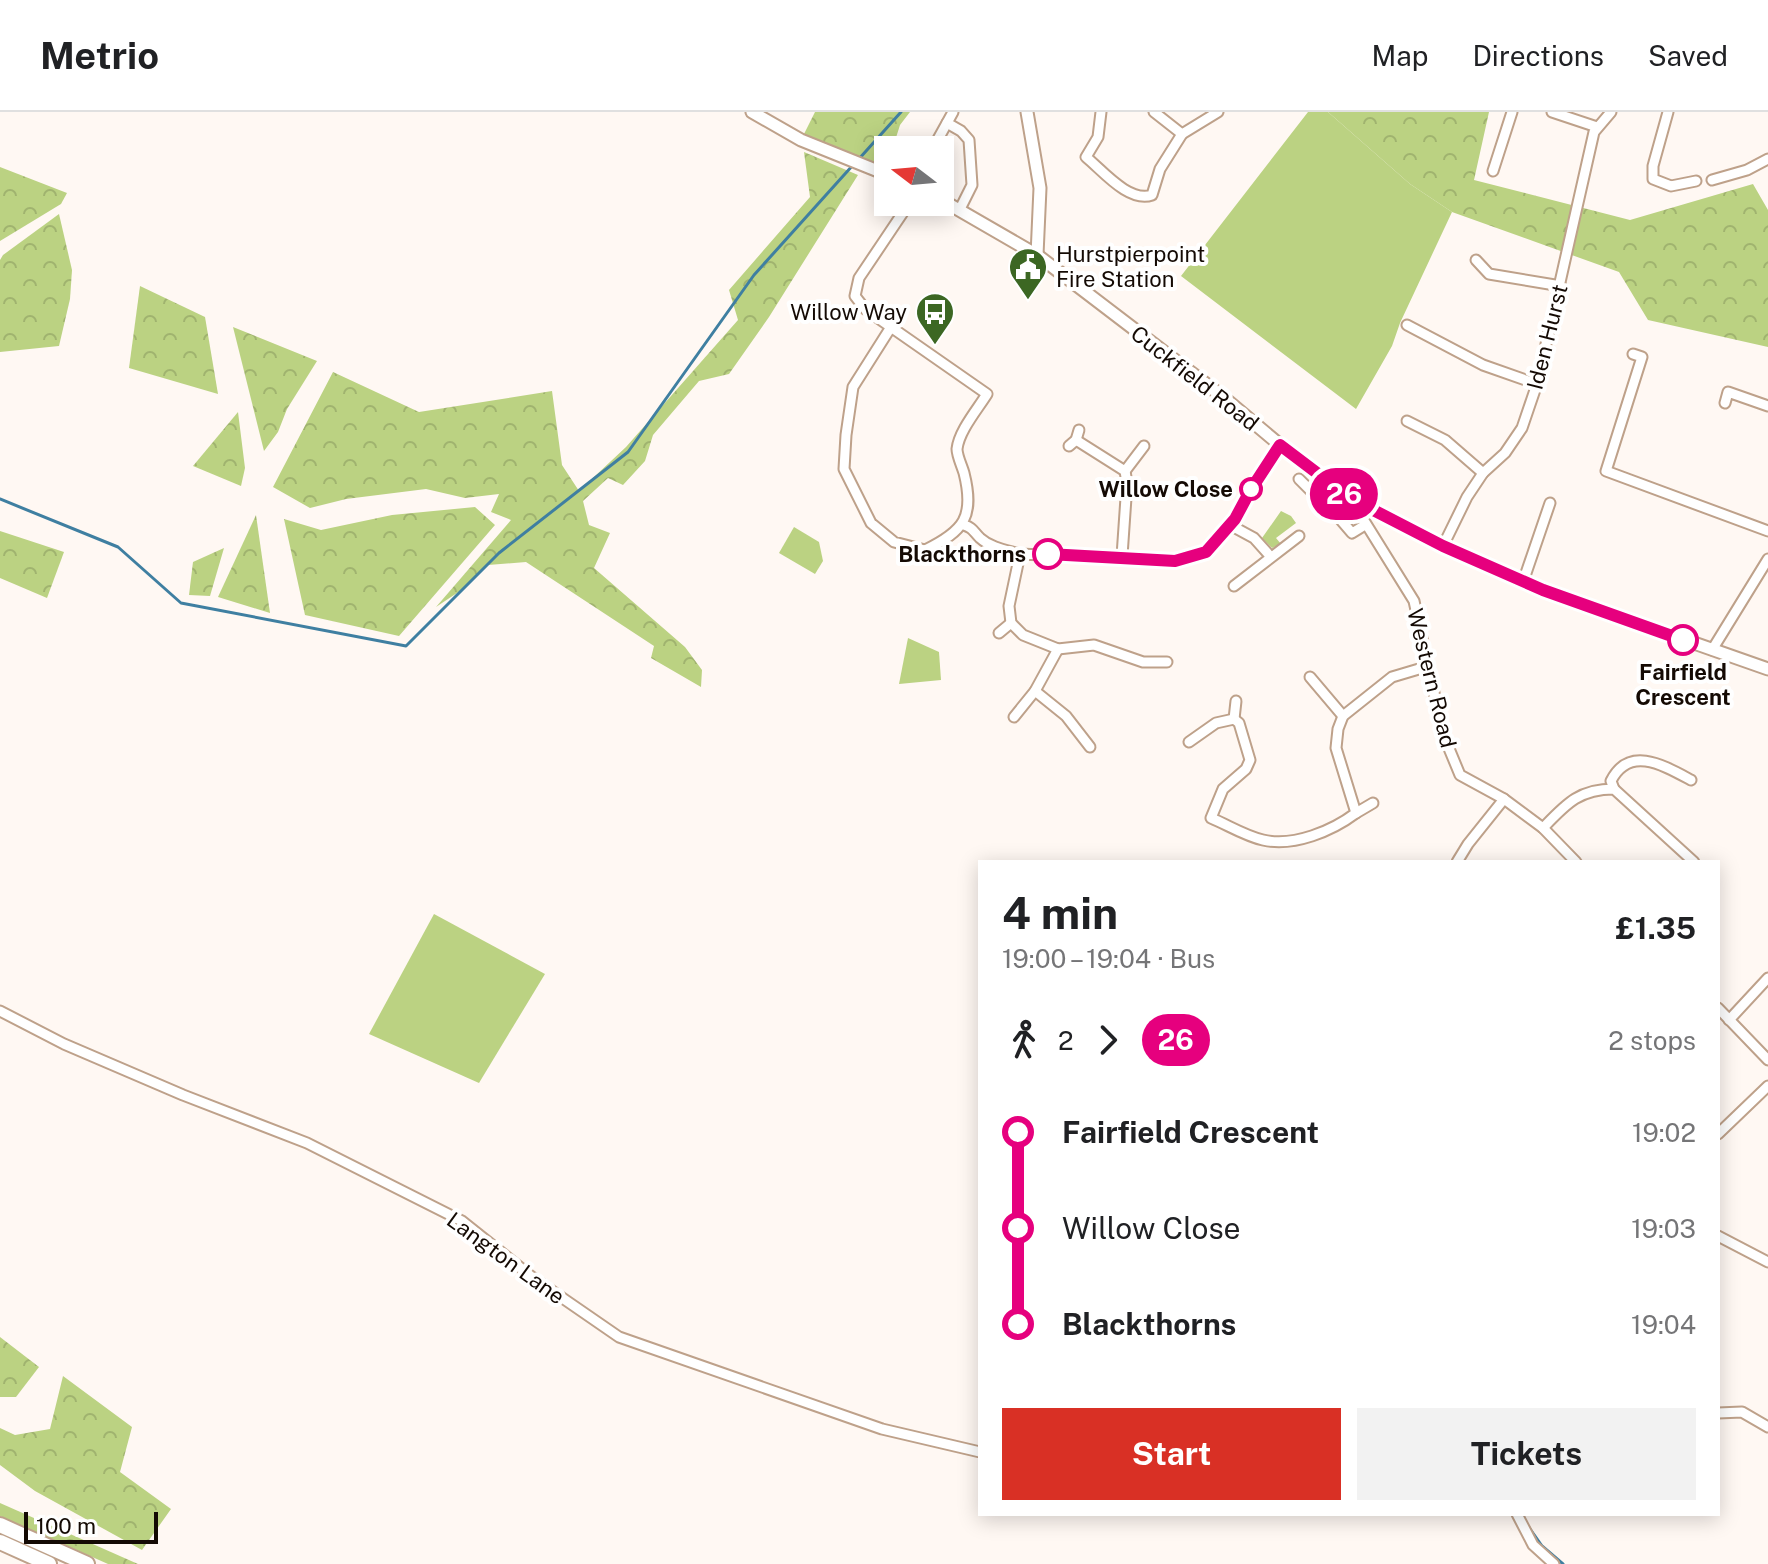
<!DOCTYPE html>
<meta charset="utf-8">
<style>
:root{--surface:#fff;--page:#f2f2f2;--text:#202124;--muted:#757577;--line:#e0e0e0;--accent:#d93025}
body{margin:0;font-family:"Public Sans",sans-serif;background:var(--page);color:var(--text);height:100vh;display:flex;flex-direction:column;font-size:30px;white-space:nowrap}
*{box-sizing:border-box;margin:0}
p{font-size:26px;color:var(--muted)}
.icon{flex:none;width:44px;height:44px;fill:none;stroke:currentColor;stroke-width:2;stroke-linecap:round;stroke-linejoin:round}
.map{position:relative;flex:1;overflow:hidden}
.drawer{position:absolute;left:978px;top:748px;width:742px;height:656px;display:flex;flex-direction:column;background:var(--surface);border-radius:0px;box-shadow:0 4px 20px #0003}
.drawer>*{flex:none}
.badge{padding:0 16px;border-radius:26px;font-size:28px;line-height:52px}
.needle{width:52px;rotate:286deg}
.fabs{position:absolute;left:874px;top:24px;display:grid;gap:16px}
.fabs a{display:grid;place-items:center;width:80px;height:80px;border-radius:0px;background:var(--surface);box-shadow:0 4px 20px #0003;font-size:40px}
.scale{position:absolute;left:24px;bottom:20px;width:134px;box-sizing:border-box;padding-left:8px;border:4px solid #140a04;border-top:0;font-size:22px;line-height:28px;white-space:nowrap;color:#140a04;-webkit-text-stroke:6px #fff;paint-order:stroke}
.map>.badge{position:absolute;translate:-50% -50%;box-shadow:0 0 0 4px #fff}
.legs{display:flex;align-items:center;gap:12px;height:88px;padding:0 24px;font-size:26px}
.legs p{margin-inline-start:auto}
.overview{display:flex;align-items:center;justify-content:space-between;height:136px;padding:0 24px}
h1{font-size:44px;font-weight:700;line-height:60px}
.primary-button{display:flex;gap:16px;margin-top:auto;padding:16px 24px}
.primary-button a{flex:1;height:92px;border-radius:0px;background:var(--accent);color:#fff;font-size:32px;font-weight:700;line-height:92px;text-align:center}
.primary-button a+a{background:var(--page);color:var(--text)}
ul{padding:0 24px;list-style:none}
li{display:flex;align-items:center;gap:28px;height:96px;font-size:30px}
li i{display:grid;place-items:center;width:12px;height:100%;margin:0 10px;background:currentColor}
li i::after{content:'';width:20px;height:20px;margin:-10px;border:6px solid;border-radius:50%;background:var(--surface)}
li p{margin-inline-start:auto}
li:first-child i{background:linear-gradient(#0000 50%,currentColor 0)}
li:last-child i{background:linear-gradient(currentColor 50%,#0000 0)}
header{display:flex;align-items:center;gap:48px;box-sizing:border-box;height:112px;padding:0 40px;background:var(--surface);border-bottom:2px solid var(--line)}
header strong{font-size:38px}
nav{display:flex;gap:44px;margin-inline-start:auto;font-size:28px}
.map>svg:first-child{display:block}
.green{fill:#bbd282}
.forest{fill:url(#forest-crowns)}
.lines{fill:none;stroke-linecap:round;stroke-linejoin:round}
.stream{stroke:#3f7fa1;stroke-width:3}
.minor-casing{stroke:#bea18a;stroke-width:13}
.tertiary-casing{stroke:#bea18a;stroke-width:15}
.trunk-casing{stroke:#bea18a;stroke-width:18}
.minor{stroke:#fff;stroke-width:9}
.tertiary{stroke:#fff;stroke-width:11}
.trunk{stroke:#fff;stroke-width:14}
.line-1-casing{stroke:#fff;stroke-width:18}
.line-1{stroke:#e6007e;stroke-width:12}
.stop-1-dot{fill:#fff;stroke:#e6007e;stroke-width:4}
.labels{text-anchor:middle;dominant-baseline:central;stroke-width:8;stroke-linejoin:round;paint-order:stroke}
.poi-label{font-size:22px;fill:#140a04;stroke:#fff;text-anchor:start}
.street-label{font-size:22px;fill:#140a04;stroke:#fff}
.stop-label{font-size:22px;font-weight:bold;fill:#140a04;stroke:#fff;text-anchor:end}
</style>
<header>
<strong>Metrio</strong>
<nav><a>Map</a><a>Directions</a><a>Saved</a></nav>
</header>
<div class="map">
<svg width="1768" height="1452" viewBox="0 0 1768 1452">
<defs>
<pattern id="forest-crowns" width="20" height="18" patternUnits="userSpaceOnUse" patternTransform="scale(2)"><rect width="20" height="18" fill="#bbd282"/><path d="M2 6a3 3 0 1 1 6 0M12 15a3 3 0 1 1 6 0" fill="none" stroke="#a0b36f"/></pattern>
</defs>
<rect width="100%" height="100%" fill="#fff8f3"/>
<g class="green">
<path d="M1308,0H1328L1410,72L1452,100L1400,211L1392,234L1356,297L1181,164Z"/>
<path d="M1281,399L1291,404L1296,411L1276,426L1281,432L1272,436L1262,426Z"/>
<path d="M794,415L819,430L823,449L815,462L779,441Z"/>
<path d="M908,526L939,540L941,568L899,572Z"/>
<path d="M434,802L545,862L479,971L369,922Z"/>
</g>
<g class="forest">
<path d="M815,0H910L900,13L894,32L872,57L801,28Z"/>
<path d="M1328,0H1489L1474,68L1630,108L1753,72L1768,98V235L1648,208L1619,160L1452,100L1410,72Z"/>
<path d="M804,40L858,63L769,205L729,262L699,269L653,323L645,349L623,373L608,366L583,389L589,413L610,421L594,456L685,535L702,558L701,575L651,546L654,534L526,450L488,453L460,479L436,495L511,408L491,400L499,382L465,386L426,377L346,387L310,396L273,375L333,260L419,300L552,279L562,353L579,379L626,335L738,208L729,178L810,85Z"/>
<path d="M0,55L67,81L61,92L0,129Z"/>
<path d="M59,102L72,158L70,187L59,234L0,240V148L3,143Z"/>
<path d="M140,174L205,205L218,282L129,256Z"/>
<path d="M233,215L317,249L287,297L278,320L264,339Z"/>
<path d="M238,300L245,356L241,374L193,354Z"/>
<path d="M475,395L495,413L399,524L305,503L284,407L321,418L392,403Z"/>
<path d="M256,403L270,501L218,485Z"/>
<path d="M0,419L64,440L47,486L0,466Z"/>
<path d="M224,436L210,484L189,483L193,450Z"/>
<path d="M0,1225L39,1255L16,1285H0Z"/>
<path d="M63,1264L132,1315L120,1360L171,1397L142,1438L35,1379L0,1353V1316L15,1323L50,1317Z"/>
<path d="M0,1391L138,1452H108L0,1404Z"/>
</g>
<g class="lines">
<g class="stream">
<path d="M858,48L901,0"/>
<path d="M0,387L118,435L181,491L406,534L499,441L628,340L754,163L853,53"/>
<path d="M1528,1414L1542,1434L1563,1452"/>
</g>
<defs>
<g id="minor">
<path d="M1101,0L1098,25L1086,45C1103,59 1129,91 1152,83L1160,57L1182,22"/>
<path d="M1154,0L1182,22L1218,0"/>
<path d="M1552,0L1597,15"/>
<path d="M1668,0L1653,54V67L1671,74L1696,69"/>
<path d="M947,11L961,19L969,28L972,73L960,97"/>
<path d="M932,38L953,0"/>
<path d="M1493,59L1512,0"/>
<path d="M1712,68L1747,58L1768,47"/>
<path d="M1476,148L1489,162L1561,174"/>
<path d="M1407,213L1483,253L1537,272"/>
<path d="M891,215L853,275L846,323L844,357L871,411L894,430L925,438C964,419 975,405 964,361C962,354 957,344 957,337C959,319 977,298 987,282L865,197L855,184L859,166L910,90"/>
<path d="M1633,242L1642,245L1606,359L1768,419"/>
<path d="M1725,291L1728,280L1768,294"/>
<path d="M1407,309L1445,328L1483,361"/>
<path d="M1076,328L1125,359L1127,371L1122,444"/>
<path d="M1069,334L1076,328L1079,318"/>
<path d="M1125,359L1144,334"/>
<path d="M1299,367L1316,384L1328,370"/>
<path d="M1350,386L1414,489L1443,622L1460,663L1504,687L1543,716L1576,750"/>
<path d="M1340,407L1352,421L1365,413"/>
<path d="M964,413C973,416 973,419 980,426C991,436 1006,438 1020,442L1175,449L1206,440L1235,407L1250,379L1280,333"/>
<path d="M1230,413L1254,426L1271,445"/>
<path d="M1443,434L1467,385L1483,361L1505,341L1522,316L1537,272L1594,20L1611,0"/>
<path d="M1020,442L1009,494L1011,511L1023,523L1058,537L1094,533L1143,550H1167"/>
<path d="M1523,470L1550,391"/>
<path d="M1234,474L1299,424"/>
<path d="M999,521L1011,511"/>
<path d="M1712,538L1768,447"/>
<path d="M1310,565L1343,604"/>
<path d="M1035,579L1066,604L1090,635"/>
<path d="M1014,605L1035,579L1058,537"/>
<path d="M1234,607L1236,589"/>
<path d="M1189,630L1216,611L1234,607L1239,611L1250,648L1246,657L1223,677L1211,706C1228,713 1245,724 1263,728C1294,735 1332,719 1356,701L1336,636L1338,617L1343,604L1392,565L1429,554"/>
<path d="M1614,677L1611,669C1629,633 1663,653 1691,668"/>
<path d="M1356,701L1373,691"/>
<path d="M1543,716C1566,692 1579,677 1614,677L1694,750"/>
<path d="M1457,750L1468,732L1504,687"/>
<path d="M1718,896L1768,948"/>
<path d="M0,899L64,932L183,983L307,1031L462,1109L532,1165L619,1225L882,1317L980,1340"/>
<path d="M1729,908L1768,866"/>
<path d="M1718,1022L1768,974"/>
<path d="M1718,1124L1768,1150"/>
<path d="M1718,1301L1742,1300L1768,1315"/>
<path d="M1517,1402L1533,1433L1554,1452"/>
</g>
<g id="tertiary">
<path d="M752,0L801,28L888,63"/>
<path d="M1027,0L1040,76L1037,143"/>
<path d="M940,87L1037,143L1223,285L1280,333L1350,386L1443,434L1543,478L1768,557"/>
</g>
<g id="trunk">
<path d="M0,1413L87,1452"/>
<path d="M0,1430L49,1452"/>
</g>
</defs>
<use href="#minor" class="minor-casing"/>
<use href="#tertiary" class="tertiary-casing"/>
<use href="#trunk" class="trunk-casing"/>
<use href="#minor" class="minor"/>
<use href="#tertiary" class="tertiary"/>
<use href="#trunk" class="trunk"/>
</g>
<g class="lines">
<defs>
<path id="line-1" d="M1048,442L1175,449L1206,440L1235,407L1250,379L1280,333L1350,386L1443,434L1543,478L1683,528"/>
</defs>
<use href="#line-1" class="line-1-casing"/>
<use href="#line-1" class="line-1"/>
</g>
<defs>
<symbol id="civic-pin" viewBox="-11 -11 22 30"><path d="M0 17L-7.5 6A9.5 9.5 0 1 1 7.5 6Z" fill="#3c6723" stroke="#fff"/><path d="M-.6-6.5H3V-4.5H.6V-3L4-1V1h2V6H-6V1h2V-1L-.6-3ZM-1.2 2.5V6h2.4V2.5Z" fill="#fff"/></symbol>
<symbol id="bus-pin" viewBox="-11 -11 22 30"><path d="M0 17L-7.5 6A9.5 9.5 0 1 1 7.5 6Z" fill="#3c6723" stroke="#fff"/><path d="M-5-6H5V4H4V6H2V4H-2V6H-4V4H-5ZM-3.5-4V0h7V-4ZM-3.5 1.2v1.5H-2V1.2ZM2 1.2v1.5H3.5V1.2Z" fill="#fff"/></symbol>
</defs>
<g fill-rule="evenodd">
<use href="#civic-pin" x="1006" y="133" width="44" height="60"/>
<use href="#bus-pin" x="913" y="178" width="44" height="60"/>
</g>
<g class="stop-1-dot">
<circle cx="1251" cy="377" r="10"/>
<circle cx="1048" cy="442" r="14"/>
<circle cx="1683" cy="528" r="14"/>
</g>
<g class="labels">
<g class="poi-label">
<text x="1056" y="142">Hurstpierpoint<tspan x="1056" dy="25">Fire Station</tspan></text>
<text x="907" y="200" text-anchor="end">Willow Way</text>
</g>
<g class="street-label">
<text transform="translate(1547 225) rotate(-76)">Iden Hurst</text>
<text transform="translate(1195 266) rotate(38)">Cuckfield Road</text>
<text transform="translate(1432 566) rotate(76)">Western Road</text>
<text transform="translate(506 1146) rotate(36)">Langton Lane</text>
</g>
<g class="stop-label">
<text x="1233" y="377">Willow Close</text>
<text x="1026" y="442">Blackthorns</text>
<text x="1683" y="560" text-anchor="middle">Fairfield<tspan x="1683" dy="25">Crescent</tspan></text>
</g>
</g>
</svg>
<div class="fabs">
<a><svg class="needle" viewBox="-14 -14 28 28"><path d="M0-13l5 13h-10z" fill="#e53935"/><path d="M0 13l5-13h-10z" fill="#757577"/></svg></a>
</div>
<div class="scale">100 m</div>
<b class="badge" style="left:1344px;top:382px;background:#e6007e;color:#fff">26</b>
<section class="drawer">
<div class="overview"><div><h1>4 min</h1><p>19:00 – 19:04 · Bus</p></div><b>£1.35</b></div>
<div class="legs"><svg class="icon" aria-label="walk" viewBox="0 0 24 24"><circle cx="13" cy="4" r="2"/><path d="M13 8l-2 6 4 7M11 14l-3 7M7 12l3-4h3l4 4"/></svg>2<svg class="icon" aria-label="forward" viewBox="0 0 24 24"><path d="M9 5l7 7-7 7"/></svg><b class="badge" style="background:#e6007e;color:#fff">26</b><p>2 stops</p></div>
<ul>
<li><i style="color:#e6007e"></i><b>Fairfield Crescent</b><p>19:02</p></li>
<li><i style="color:#e6007e"></i><span>Willow Close</span><p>19:03</p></li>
<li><i style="color:#e6007e"></i><b>Blackthorns</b><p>19:04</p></li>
</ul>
<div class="primary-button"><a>Start</a><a>Tickets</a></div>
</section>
</div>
